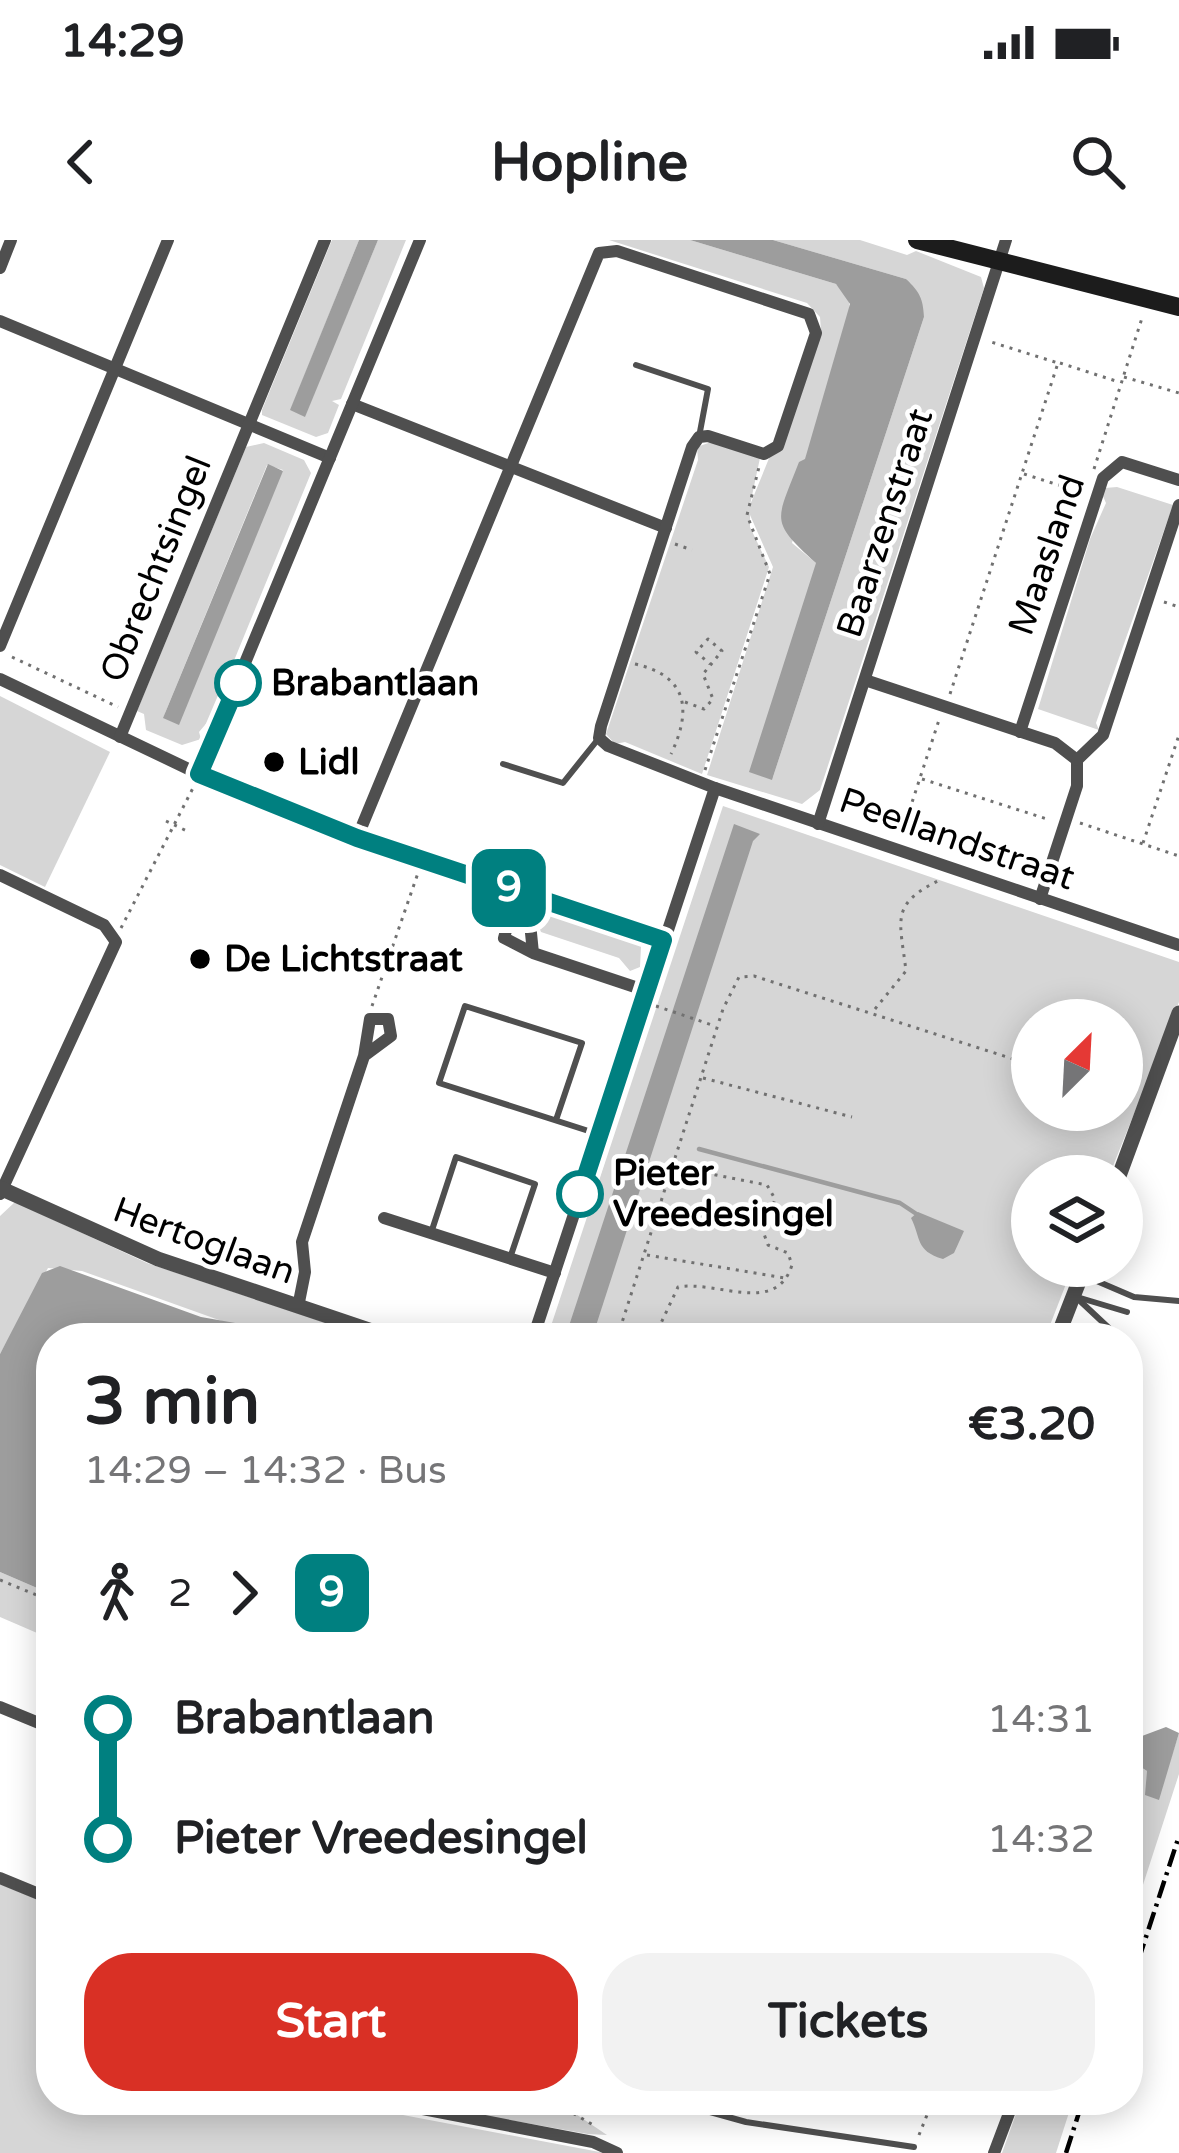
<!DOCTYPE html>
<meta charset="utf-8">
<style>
:root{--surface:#fff;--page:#f2f2f2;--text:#202124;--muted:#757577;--accent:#d93025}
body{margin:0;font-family:"Varela Round",sans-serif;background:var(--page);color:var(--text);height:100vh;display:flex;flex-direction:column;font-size:45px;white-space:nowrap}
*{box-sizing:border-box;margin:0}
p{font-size:39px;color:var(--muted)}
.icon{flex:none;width:66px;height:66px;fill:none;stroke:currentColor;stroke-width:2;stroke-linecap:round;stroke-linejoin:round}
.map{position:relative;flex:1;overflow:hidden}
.details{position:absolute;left:36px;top:1083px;width:1107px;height:792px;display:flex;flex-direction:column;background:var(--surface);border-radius:48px;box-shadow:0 6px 30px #0003}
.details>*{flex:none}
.badge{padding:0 24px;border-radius:18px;font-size:42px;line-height:78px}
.needle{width:78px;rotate:24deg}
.tools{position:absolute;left:1011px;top:759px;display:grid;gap:24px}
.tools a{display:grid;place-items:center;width:132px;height:132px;border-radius:50%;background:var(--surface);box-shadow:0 6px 30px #0003;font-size:60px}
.map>.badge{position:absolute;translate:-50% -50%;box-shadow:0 0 0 6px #fff}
.legs{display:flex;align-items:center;gap:18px;height:132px;padding:0 48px;font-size:39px}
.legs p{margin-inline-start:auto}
.summary{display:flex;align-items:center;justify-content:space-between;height:204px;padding:0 48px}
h1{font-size:66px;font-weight:800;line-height:90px}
.button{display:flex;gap:24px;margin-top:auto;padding:24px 48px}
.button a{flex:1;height:138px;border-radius:48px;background:var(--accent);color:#fff;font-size:48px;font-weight:800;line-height:138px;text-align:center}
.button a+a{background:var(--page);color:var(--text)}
ul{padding:0 48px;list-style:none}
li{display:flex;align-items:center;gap:42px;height:120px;font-size:45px}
li i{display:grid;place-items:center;width:18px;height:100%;margin:0 15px;background:currentColor}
li i::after{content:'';width:30px;height:30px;margin:-15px;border:9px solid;border-radius:50%;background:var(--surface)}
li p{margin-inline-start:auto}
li:first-child i{background:linear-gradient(#0000 50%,currentColor 0)}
li:last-child i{background:linear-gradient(currentColor 50%,#0000 0)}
.status{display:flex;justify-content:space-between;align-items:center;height:84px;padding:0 60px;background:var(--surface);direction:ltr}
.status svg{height:33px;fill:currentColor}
header{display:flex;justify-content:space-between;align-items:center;height:156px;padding:0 48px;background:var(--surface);font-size:54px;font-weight:800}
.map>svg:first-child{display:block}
.green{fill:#d6d6d6;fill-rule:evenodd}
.water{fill:#9d9d9d}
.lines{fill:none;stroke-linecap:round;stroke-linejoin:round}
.stream{stroke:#9d9d9d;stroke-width:4.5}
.path{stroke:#717171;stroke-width:3;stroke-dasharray:3 6;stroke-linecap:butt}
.service{stroke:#4f4f4f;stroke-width:6}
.minor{stroke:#4f4f4f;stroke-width:12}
.tertiary{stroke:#4f4f4f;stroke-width:15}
.secondary{stroke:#1c1c1c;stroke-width:18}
.rail{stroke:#000;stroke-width:4.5;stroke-dasharray:18 6 3 6;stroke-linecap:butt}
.line-1-casing{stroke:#fff;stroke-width:27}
.line-1{stroke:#008080;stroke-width:18}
.stop-1-dot{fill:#fff;stroke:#008080;stroke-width:6}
.poi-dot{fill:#000;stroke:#fff;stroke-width:4.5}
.labels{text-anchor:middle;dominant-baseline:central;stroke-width:9;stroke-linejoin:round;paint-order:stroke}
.street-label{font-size:36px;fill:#000;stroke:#fff}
.stop-label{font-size:36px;font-weight:bold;fill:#000;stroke:#fff;text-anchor:start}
.poi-label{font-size:36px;font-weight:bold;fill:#000;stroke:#fff;text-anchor:start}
</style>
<div class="status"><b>14:29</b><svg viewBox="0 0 49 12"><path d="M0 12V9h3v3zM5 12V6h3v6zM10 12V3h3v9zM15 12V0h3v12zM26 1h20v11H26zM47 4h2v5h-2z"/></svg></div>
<header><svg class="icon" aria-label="back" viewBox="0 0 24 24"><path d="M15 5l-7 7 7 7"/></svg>Hopline<svg class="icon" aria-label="search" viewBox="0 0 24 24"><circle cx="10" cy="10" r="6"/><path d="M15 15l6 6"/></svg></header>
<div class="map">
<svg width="1179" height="1913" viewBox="0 0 1179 1913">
<rect width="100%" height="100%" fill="#fff"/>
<g class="green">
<path d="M332,0H359L291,169L304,176L378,0H406L341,159L332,161L339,165L328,193L316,197L262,175V170Z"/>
<path d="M609,0H690L836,44L848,56L851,74L792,303L816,323V330L772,540L924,77L906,39L773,0H860L907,15L916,11L981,37L984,48L820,550L802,564L707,535L773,327L750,275V287L769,327L702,534L625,502L615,504L606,494L698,220L697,207L711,202L760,218L750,265L821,91L820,77L807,63Z"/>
<path d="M264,203L304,220L311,233L210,479L199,492L201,499L182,505L146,490L144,474L137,471L246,207ZM267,225L283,230L163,478Z"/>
<path d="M1117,247L1173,265L1096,483L1099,490L1038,469L1090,299L1106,263L1102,254L1105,248Z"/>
<path d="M0,456L110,512L45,647L0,625Z"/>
<path d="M723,566L1179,722V762L1109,936H1032V1026H1073L1045,1098H547ZM1032,780H1122V870H1032Z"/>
<path d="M482,653L641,706L640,727L630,731L619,718L541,692L535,677L511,668L501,674L486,669L476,660Z"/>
<path d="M15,962L147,1023L371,1098H269L82,1031L48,1028L0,1114V976Z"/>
<path d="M0,1332L51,1354V1399L0,1377Z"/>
<path d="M1179,1493V1534L1128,1691V1519L1147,1531L1148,1546L1158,1559Z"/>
<path d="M0,1644L51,1665V1860H364L387,1872L605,1913H0Z"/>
<path d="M396,1860H555L607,1895L588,1894Z"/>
<path d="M1021,1860H1073L1056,1913H1002Z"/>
</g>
<g class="water">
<path d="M359,0H378L305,177L290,170Z"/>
<path d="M690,0H773L906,39C920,52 923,59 924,77L772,540L749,532L816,323C769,280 776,282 799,222L805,219L850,64L836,44Z"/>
<path d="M268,224L283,231L179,485L163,478Z"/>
<path d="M734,584L760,594L753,601L592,1098H565Z"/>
<path d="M918,972L964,991L954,1013L943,1019C915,1011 921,997 911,978Z"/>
<path d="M60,1026L201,1077L241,1084L269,1098H51V1354L0,1332V1114L42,1033Z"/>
<path d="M1166,1487L1179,1493L1159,1560L1145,1555L1147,1531L1128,1519V1490L1142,1496Z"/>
</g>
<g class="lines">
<path class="stream" d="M699,909L900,963L921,977"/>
<g class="path">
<path d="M1060,123L1119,142"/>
<path d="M1124,137L1179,153"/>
<path d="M1094,229L1142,78"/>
<path d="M1024,234L1083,253"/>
<path d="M675,304L692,310"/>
<path d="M1164,362L1179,367"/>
<path d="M12,417L118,467"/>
<path d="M635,424C688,436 692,470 671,514"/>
<path d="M950,454L1058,123L988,101"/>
<path d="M685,462L704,469L713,459L703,434L722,411L708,399L696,412L710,424"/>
<path d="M705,530L770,334L747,275L759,227"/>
<path d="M922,539L1050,580"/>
<path d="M166,581L189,592"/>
<path d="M1080,583L1179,616"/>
<path d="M901,596L939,480"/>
<path d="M1143,603L1179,495"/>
<path d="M121,688L193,548"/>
<path d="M372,766L418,633"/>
<path d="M656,766L715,786"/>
<path d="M875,769L906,731C900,679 889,664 942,639"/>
<path d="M703,838L852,877"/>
<path d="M647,1015L785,1038"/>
<path d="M617,1098L723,769L739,737L754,736L1032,825"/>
<path d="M654,1098L678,1047C717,1040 776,1076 792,1025L788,1013L768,1005L764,994L775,959L767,945L675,927"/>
<path d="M0,1340L51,1361"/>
<path d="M550,1860L595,1886"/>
<path d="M919,1895L933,1860"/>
</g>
<g class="service">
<path d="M636,125L708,149L699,197"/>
<path d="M503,524L563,543L599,498"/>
<path d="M556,880L582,803L465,766L439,843L598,894"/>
<path d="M432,990L456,917L535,944L510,1018"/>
<path d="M1085,1036L1134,1057L1179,1061"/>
<path d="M1077,1057L1127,1072"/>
<path d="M1079,1060L1110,1089"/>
<path d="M667,1860L746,1882L914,1907"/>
</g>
<g class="minor">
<path d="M0,28L11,0"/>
<path d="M0,81L330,218"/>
<path d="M352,164L666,288"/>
<path d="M0,406L168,0"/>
<path d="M0,439L199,534L357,598L663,700"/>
<path d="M865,440L1055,503L1077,520V546L1040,659"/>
<path d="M1020,492L1103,238L1122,222L1179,240"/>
<path d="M120,497L325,0"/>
<path d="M1077,520L1103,495L1179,265"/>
<path d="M199,534L420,0"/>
<path d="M715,548L1179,705"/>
<path d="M818,584L1006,0"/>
<path d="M357,598L599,13L617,11L809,74L816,93L778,206L764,214L708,196L699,197L692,207L601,486L599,498L608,506L715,548L533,1098"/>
<path d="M0,635L104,685L116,702L0,954"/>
<path d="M533,713L504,698L510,676L530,683L533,713L647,751"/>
<path d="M384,978L555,1033"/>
<path d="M298,1067L305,1032L302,1002L364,816L370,779H388L391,796L364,816"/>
<path d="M0,1467L51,1488"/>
<path d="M0,1638L51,1659"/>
<path d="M376,1860L593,1902L617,1913"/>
<path d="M994,1913L1014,1860"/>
</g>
<g class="tertiary">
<path d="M1119,936L1179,773"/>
<path d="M0,948L158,1019L393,1098"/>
<path d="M1057,1098L1085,1026"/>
</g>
<path class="secondary" d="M917,0L1179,67"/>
<g class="rail">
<path d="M1128,1752L1179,1596"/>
<path d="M1066,1913L1083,1860"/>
</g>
</g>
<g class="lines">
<defs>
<path id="line-1" d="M238,443L199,534L357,598L663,700L580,954"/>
</defs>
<use href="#line-1" class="line-1-casing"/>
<use href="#line-1" class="line-1"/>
</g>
<g class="stop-1-dot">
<circle cx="238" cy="443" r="21"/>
<circle cx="580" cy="954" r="21"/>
</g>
<g class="poi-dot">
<circle cx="274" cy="522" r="12"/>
<circle cx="200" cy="719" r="12"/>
</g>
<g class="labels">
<g class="street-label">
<text transform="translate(885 283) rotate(-72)">Baarzenstraat</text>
<text transform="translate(1047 315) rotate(-71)">Maasland</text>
<text transform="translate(156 329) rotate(-68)">Obrechtsingel</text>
<text transform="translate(957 599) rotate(19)">Peellandstraat</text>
<text transform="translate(204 1001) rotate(20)">Hertoglaan</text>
</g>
<g class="stop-label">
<text x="271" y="443">Brabantlaan</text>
<text x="613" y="933">Pieter<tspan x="613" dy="41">Vreedesingel</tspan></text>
</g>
<g class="poi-label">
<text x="298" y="522">Lidl</text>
<text x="224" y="719">De Lichtstraat</text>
</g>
</g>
</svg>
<div class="tools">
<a><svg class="needle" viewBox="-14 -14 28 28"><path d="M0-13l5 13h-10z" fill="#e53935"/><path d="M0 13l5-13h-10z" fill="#757577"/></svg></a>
<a><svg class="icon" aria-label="layers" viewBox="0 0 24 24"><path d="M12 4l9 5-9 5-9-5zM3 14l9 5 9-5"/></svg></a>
</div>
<b class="badge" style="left:509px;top:648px;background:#008080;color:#fff">9</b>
<section class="details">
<div class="summary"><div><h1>3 min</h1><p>14:29 – 14:32 · Bus</p></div><b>€3.20</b></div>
<div class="legs"><svg class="icon" aria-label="walk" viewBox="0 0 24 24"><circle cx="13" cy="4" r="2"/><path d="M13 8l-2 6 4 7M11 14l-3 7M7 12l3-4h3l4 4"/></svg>2<svg class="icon" aria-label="forward" viewBox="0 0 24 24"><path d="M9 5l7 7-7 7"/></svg><b class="badge" style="background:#008080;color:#fff">9</b></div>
<ul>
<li><i style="color:#008080"></i><b>Brabantlaan</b><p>14:31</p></li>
<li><i style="color:#008080"></i><b>Pieter Vreedesingel</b><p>14:32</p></li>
</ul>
<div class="button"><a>Start</a><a>Tickets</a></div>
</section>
</div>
